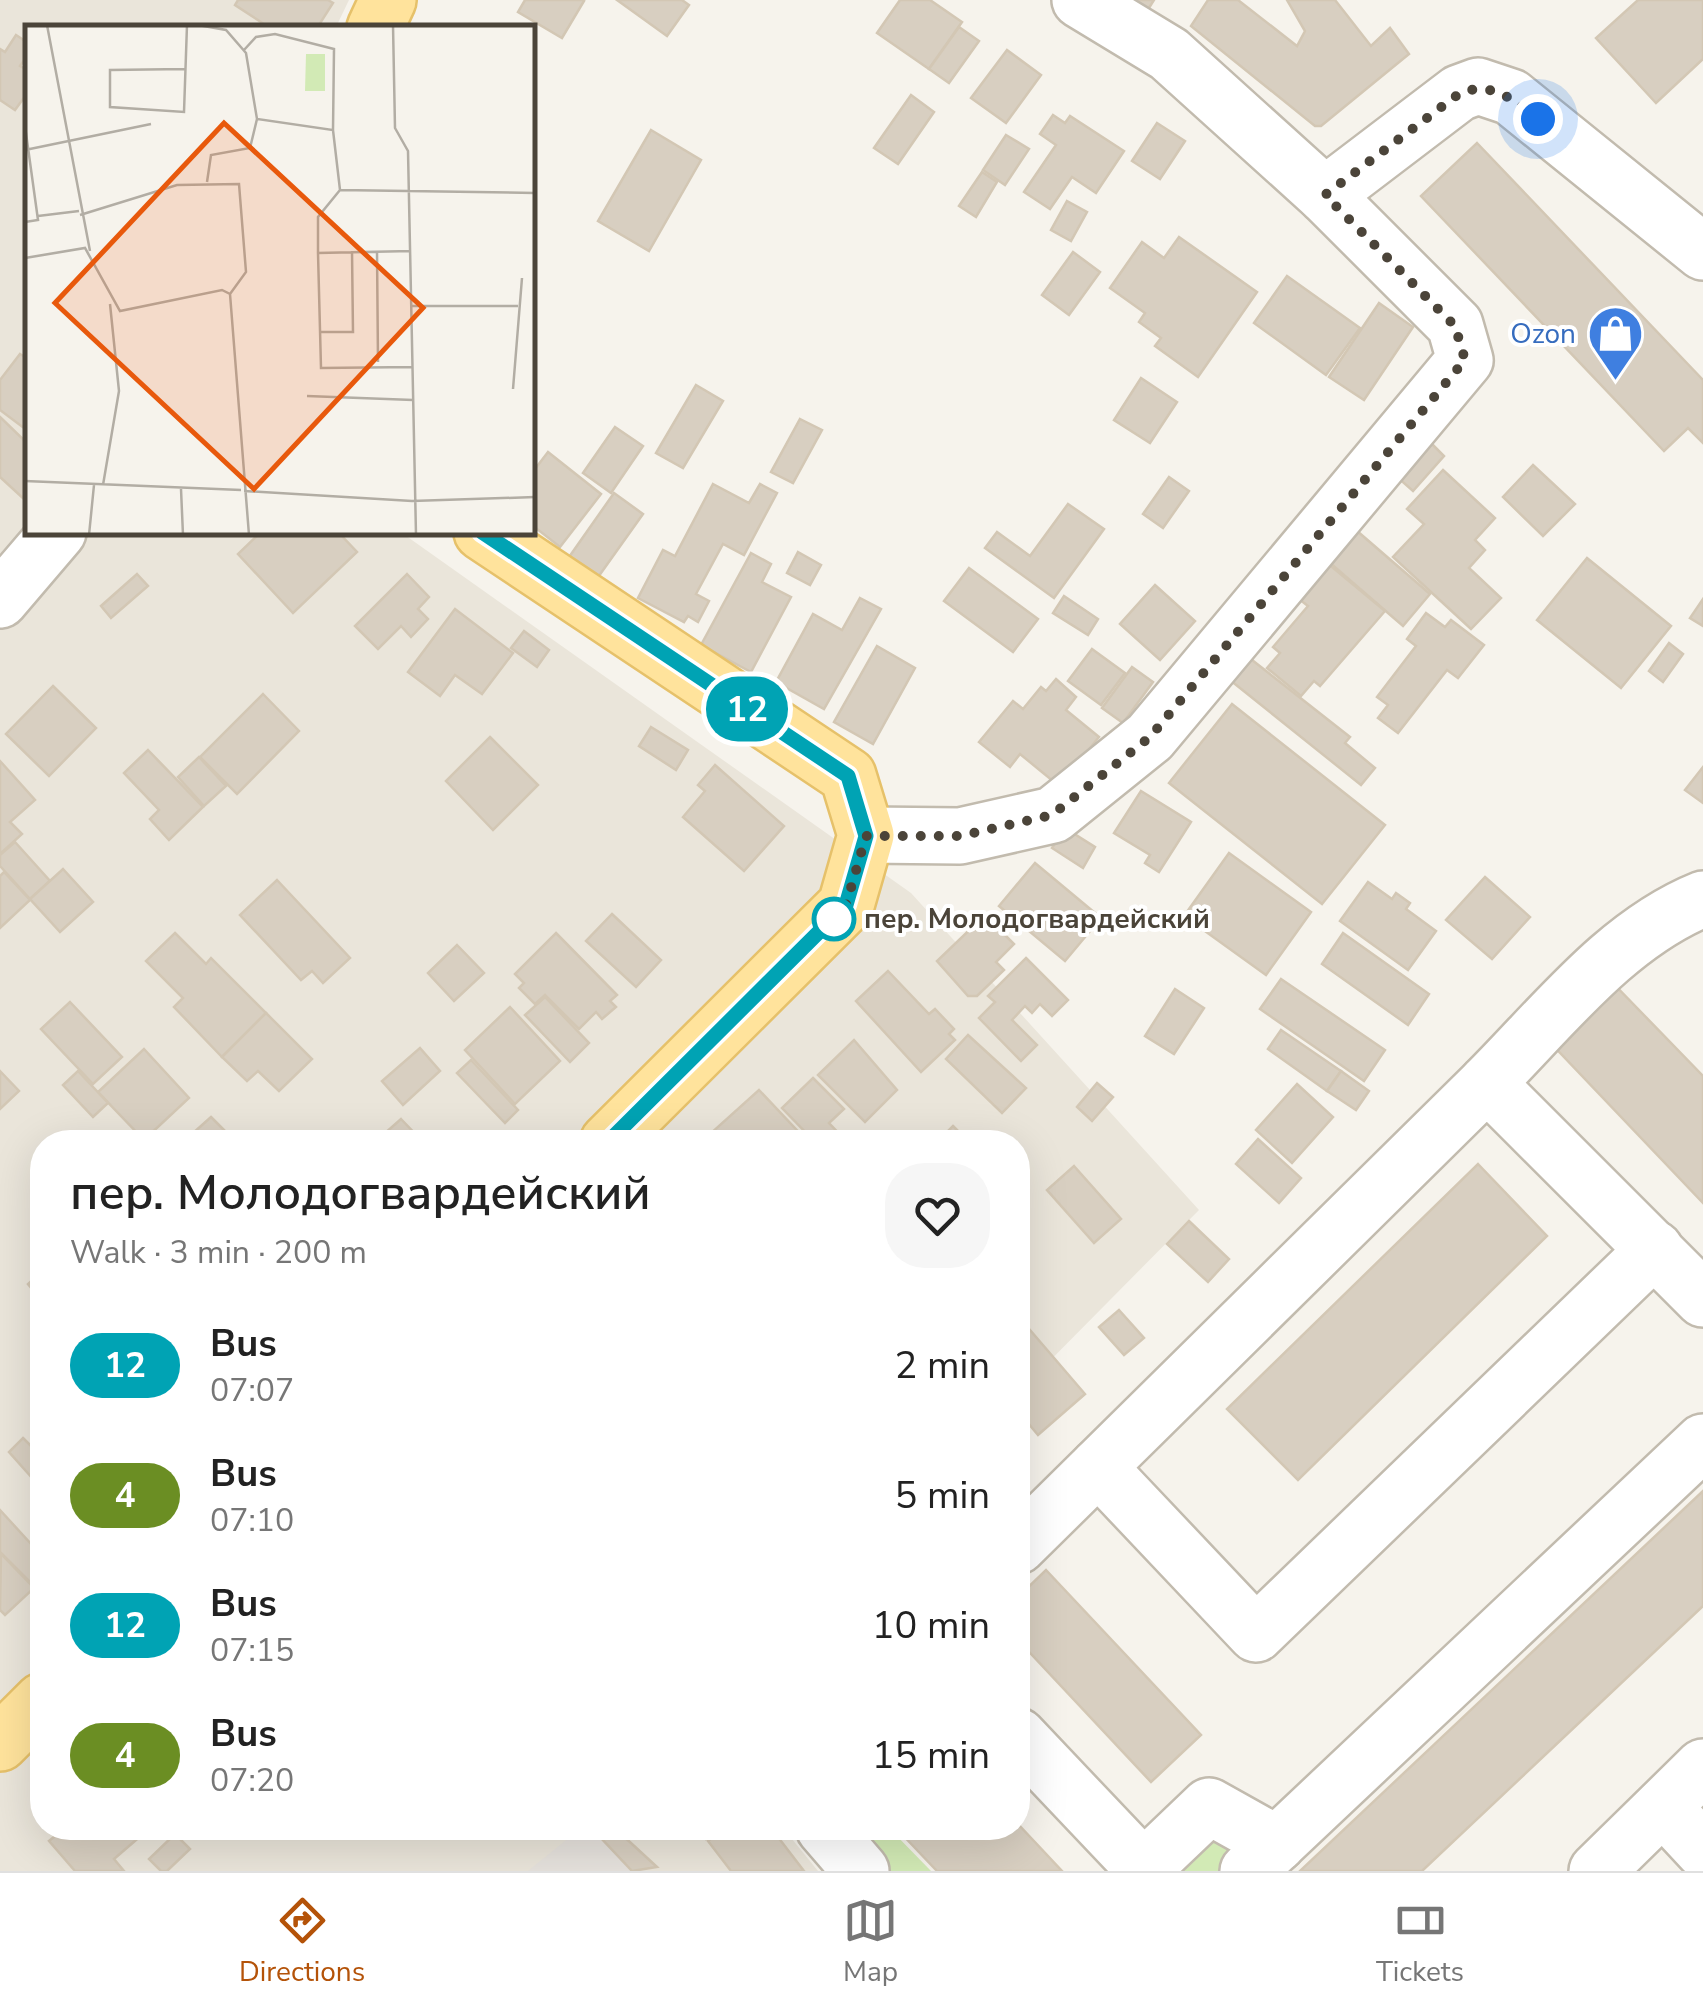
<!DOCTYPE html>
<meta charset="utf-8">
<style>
:root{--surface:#fff;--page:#f6f6f6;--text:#222;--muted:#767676;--line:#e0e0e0;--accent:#b45309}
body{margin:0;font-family:"Nunito Sans",sans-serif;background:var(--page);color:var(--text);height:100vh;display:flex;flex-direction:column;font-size:38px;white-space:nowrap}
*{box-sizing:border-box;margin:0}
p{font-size:32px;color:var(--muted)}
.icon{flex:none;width:55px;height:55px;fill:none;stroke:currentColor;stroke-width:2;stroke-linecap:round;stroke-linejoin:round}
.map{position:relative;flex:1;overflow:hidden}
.side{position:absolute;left:30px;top:1130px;width:1000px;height:710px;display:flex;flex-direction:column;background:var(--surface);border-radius:40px;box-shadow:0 10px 40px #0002}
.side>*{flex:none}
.badge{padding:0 20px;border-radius:32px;font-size:35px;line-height:65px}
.you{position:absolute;width:50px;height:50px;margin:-25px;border:8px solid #fff;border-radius:50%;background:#1a73e8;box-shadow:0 0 0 15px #1a73e833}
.map>.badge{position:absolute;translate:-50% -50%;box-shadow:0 0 0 5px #fff}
.round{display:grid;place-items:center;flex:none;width:105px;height:105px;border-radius:40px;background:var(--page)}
.head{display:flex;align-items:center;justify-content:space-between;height:170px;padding:0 40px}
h1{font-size:48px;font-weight:600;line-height:75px}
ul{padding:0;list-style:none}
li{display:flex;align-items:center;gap:30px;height:130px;padding:0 40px}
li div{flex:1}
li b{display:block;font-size:38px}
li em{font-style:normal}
li .badge{min-width:110px;font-weight:700;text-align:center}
.menu{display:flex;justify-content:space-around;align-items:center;height:140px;border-top:2px solid var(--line);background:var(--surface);font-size:28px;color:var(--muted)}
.menu a{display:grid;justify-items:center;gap:5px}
.menu .selected{color:var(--accent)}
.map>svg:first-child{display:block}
.residential{fill:#eae5da}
.industrial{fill:#e6e2dd}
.green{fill:#d2eab5}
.building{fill:#d8cfc1;stroke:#d3c7b4;stroke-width:2.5}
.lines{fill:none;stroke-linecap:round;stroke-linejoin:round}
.minor-casing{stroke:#c2bbae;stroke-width:60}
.major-casing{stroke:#e6c16a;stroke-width:60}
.minor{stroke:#fff;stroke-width:55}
.major{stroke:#ffe39c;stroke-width:55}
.line-casing{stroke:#fff;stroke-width:22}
.line{stroke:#00a3b4;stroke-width:15}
.walk{stroke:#4b4439;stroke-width:10;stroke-dasharray:0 18}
.stop-dot{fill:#fff;stroke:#00a3b4;stroke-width:5}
.labels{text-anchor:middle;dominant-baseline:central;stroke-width:8;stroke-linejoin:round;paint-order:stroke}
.shop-label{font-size:28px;fill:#366cbe;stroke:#fff;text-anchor:end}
.stop-label{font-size:28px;font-weight:bold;fill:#4b4439;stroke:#fff;text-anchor:start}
.inset-road{fill:none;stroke:#b2ada4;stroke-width:2.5}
.view{fill:#e8590c;fill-opacity:0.15;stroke:#e8590c;stroke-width:5}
.inset-edge{fill:none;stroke:#4b4439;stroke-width:5}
</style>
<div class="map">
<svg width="1703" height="1871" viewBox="0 0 1703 1871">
<rect width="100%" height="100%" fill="#f6f3ec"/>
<path class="residential" d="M0,0H349L336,27L28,28V532L402,533L911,893L1199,1210L1018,1393V1142H42V1828H783L818,1871H0Z"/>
<path class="industrial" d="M581,1828H595L632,1871H528Z"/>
<g class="green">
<path d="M1209,1824L1250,1852L1229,1871H1172Z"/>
<path d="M845,1828H889L931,1871H885Z"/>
</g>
<g class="building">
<path d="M238,0H328L333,3L317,28H270L235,5Z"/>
<path d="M525,0H582L584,1L562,38L518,12Z"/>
<path d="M617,0H682L689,5L667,36Z"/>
<path d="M900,0H930L962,22L929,69L877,33Z"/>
<path d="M1122,0H1154L1142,19Z"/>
<path d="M1208,0H1238L1297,46L1305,31L1287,0H1335L1371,46L1390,28L1409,54L1321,126H1315L1191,26Z"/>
<path d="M1638,0H1703V59L1656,103L1596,38Z"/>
<path d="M959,27L979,41L949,83L929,69Z"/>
<path d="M16,35L28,43V55L20,66L28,71V92L15,110L0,100V49L5,52Z"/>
<path d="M1007,50L1041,75L1006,123L971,98Z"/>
<path d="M911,95L934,112L898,164L874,148Z"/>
<path d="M1053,115L1065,123L1070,116L1124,151L1096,193L1072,177L1050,209L1024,192L1056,145L1040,134Z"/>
<path d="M1157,123L1185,141L1160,179L1132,161Z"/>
<path d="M651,130L701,160L649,251L598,221Z"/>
<path d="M1006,135L1029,149L1005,185L983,170Z"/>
<path d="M1477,143L1703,380V443L1688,428L1664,451L1421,196Z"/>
<path d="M982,172L997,182L976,217L959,206Z"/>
<path d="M1067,201L1087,212L1071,241L1051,230Z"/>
<path d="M1179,237L1257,292L1198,377L1155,346L1161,338L1139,322L1145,313L1110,288L1142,242L1164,258Z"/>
<path d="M1073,252L1100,272L1069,315L1042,295Z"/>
<path d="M1287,276L1360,328L1326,375L1254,323Z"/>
<path d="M1379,303L1413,327L1364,400L1329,377Z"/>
<path d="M20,354L28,359V431L0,410V380Z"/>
<path d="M1141,378L1177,402L1150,443L1114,420Z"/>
<path d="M696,385L723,401L683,468L656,453Z"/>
<path d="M0,417L28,444L25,500L0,477Z"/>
<path d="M800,419L822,430L793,483L771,472Z"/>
<path d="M615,427L643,446L611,493L583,473Z"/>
<path d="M1428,440L1444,456L1413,491L1396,476Z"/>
<path d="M548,452L601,494L560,547L532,525V473Z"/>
<path d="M1533,465L1575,504L1543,536L1503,497Z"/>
<path d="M1443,470L1495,518L1475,540L1485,550L1469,568L1501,598L1471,629L1393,557L1424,524L1407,509Z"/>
<path d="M1169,477L1189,491L1163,528L1143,514Z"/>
<path d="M713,484L749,503L760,484L777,493L744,555L723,544L696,594L709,601L698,622L688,616L684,622L638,598L663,550L675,556Z"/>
<path d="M614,493L643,514L596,580L567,560Z"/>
<path d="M1068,504L1104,529L1054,598L985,548L997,532L1030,556Z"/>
<path d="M1349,524L1430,594L1403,626L1322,556Z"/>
<path d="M261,532H338L357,552L293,613L238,554Z"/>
<path d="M798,552L821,565L810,585L787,573Z"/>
<path d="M751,553L771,564L762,582L791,597L751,672L701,645Z"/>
<path d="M1320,557L1385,611L1320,686L1314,681L1301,696L1267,668L1280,653L1273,647L1308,606L1290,592Z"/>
<path d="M1587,558L1671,626L1621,688L1537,620Z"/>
<path d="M969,568L1038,619L1013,652L944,601Z"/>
<path d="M137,574L148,586L111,618L101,606Z"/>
<path d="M407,574L429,597L418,609L428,619L411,637L401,626L378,649L355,626Z"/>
<path d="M1155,585L1195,621L1160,660L1120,624Z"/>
<path d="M1064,596L1098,619L1088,635L1053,613Z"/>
<path d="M860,598L881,609L824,709L776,682L813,614L842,630Z"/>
<path d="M1703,599V626L1690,618Z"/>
<path d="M455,609L513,653L482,694L455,675L440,696L408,672Z"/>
<path d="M1426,613L1445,627L1451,620L1484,645L1458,678L1447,670L1398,733L1378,718L1388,705L1377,697L1416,646L1407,639Z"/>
<path d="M524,631L549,650L537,667L511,648Z"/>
<path d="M1669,643L1683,654L1663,682L1649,671Z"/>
<path d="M877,646L915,668L873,744L834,722Z"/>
<path d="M1092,649L1125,673L1101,705L1068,681Z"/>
<path d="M1238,649L1350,737L1345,743L1375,768L1361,785L1220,672Z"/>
<path d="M1132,667L1153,682L1123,723L1102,708Z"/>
<path d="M1056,679L1076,697L1066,710L1099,737L1059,786L1020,754L1010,767L979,742L1013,701L1023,709L1041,687L1046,691Z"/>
<path d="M53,686L96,728L49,776L6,734Z"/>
<path d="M263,694L299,731L237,794L200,757Z"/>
<path d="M1232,704L1385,825L1322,904L1169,783Z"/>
<path d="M651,727L688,750L676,770L639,746Z"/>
<path d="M490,737L538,785L493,830L446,781Z"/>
<path d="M148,750L203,807L169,840L150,819L159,810L124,773Z"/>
<path d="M199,757L226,786L204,806L178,777Z"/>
<path d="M0,761L35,800L10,822L22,834L0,854Z"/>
<path d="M715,765L784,826L744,871L683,817L705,791L698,785Z"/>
<path d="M1703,767V803L1685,790Z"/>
<path d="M1141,791L1191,822L1159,872L1145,863L1150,855L1114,833Z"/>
<path d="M1065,828L1095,847L1083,868L1052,848Z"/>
<path d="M15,842L50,881L30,899L0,866V855Z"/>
<path d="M1229,853L1311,912L1266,975L1184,916Z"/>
<path d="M1035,863L1101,918L1065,961L999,906Z"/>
<path d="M63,869L93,902L60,932L30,899Z"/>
<path d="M4,872L30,900L0,928V876Z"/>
<path d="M1485,877L1530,917L1492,959L1446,920Z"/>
<path d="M277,880L350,958L323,983L312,971L301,980L240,915Z"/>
<path d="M1368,882L1392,899L1396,893L1410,903L1406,909L1436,931L1408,970L1340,921Z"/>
<path d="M612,914L661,960L636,987L586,941Z"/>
<path d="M985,915L1014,944L996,962L1004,970L977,996H968L937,961Z"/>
<path d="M175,933L206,964L211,958L266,1013L222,1057L174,1007L183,998L146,961Z"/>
<path d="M556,933L617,995L610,1001L616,1007L602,1019L596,1012L579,1029L545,995L535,1004L519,988L524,983L515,974Z"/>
<path d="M1343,933L1429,994L1408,1025L1322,964Z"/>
<path d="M457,945L484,973L454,1001L428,973Z"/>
<path d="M1026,958L1068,1000L1052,1016L1040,1004L1032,1013L1025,1006L1012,1020L1037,1045L1021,1061L979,1018L995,1002L988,996Z"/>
<path d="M888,971L929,1014L935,1009L954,1029L949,1034L955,1040L921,1072L856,1001Z"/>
<path d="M1608,978L1703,1076V1203L1545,1037Z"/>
<path d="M1281,979L1385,1050L1364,1081L1260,1009Z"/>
<path d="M1175,989L1204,1008L1174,1054L1145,1036Z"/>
<path d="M545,997L589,1043L570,1062L525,1015Z"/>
<path d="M70,1002L122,1057L93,1084L41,1029Z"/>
<path d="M510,1007L560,1061L515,1104L465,1050Z"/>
<path d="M266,1013L312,1059L279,1091L258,1071L247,1081L222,1057Z"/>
<path d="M1281,1030L1341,1071L1327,1091L1268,1049Z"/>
<path d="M968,1035L1026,1088L1002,1113L946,1059Z"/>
<path d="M854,1040L897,1090L865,1122L818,1075Z"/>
<path d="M420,1048L440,1071L403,1105L382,1081Z"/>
<path d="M144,1049L189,1098L144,1140L98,1092Z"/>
<path d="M471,1060L518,1110L505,1123L457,1073Z"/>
<path d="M0,1071L19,1091L0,1109Z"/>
<path d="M78,1071L108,1103L93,1117L63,1085Z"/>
<path d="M1341,1071L1369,1091L1356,1110L1327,1091Z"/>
<path d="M813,1078L844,1109L829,1123L847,1142H815L782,1108Z"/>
<path d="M1097,1083L1113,1097L1092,1121L1077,1107Z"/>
<path d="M1297,1084L1333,1117L1292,1163L1256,1130Z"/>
<path d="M759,1090L808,1142H761L753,1134L743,1142H717L710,1134Z"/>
<path d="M211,1117L236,1142H183Z"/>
<path d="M401,1119L423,1142H375Z"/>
<path d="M953,1126L969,1142H937Z"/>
<path d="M1258,1139L1301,1178L1279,1203L1236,1164Z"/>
<path d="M1478,1164L1547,1236L1298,1480L1227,1409Z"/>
<path d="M1074,1166L1121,1219L1094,1243L1047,1190Z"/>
<path d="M1189,1221L1229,1259L1208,1282L1167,1244Z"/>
<path d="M42,1271V1301L28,1284Z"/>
<path d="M1119,1310L1144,1338L1124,1355L1099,1327Z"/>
<path d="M1018,1316L1085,1394L1038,1435L1018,1411Z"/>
<path d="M23,1438L34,1449L42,1441V1478L38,1474L33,1479L9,1452Z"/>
<path d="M1703,1491V1606L1422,1871H1300Z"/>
<path d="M0,1510L42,1556V1578L34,1586L0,1552Z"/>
<path d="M1,1554L34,1588L5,1615L0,1610Z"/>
<path d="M1046,1570L1201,1735L1151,1782L1018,1640V1597Z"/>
<path d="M1018,1824L1062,1871H937L896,1828Z"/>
<path d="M65,1828H150L114,1859L124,1871H75L49,1841Z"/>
<path d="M612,1828H624L619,1832L657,1867L632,1871L601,1838Z"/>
<path d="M697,1828H722L706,1839Z"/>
<path d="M725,1828H771L804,1871H731L708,1841Z"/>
<path d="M175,1834L190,1849L167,1871H161L149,1859Z"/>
</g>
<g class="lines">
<defs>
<g id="minor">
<path d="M1325,195L1459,93L1478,86L1511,97L1703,252"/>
<path d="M0,600L58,532"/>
<path d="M866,835L960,836L1053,815L1150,737L1465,360L1455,325L1325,195L1169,54L1080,0"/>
<path d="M1487,1083C1553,1017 1616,934 1703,899"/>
<path d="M1098,1467L1256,1634L1655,1249"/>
<path d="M1018,1546L1487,1083L1703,1299"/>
<path d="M1018,1736L1146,1871"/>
<path d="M1663,1807L1703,1850"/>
<path d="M824,1828L861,1871"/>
<path d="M1143,1869L1209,1806L1277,1844"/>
<path d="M1248,1871L1703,1442"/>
<path d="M1597,1871L1703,1767"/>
</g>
<g id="major">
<path d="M375,28L388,0"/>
<path d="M482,532L848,776L866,835L846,905L608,1142"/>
<path d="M0,1743L42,1701"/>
</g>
</defs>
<use href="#minor" class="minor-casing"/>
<use href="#major" class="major-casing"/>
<use href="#minor" class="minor"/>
<use href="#major" class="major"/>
</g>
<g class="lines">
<defs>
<path id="line" d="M482,532L848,776L866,836L846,905L608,1142"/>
</defs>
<use href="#line" class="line-casing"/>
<use href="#line" class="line"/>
<path class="walk" d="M834,919L828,925L846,905L866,836H960L1052,815L1150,737L1465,360L1455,326L1325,195L1460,93C1491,81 1513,99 1538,119"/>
</g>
<defs>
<symbol id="shop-pin" viewBox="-11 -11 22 30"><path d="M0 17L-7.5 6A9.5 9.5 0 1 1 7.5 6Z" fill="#3f7fe0" stroke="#fff"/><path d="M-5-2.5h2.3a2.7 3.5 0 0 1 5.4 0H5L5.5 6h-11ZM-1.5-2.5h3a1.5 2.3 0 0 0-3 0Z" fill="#fff"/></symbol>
</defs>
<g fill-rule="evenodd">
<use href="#shop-pin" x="1584" y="302" width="63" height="86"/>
</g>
<circle class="stop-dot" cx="834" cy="919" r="20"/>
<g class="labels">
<g class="shop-label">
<text x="1576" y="334">Ozon</text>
</g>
<g class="stop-label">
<text x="864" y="919">пер. Молодогвардейский</text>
</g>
</g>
<g transform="translate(25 25)">
<rect width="510" height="510" fill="#f6f3ec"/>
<path d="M281,29H300V66H280Z" fill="#d2eab5"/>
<path class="inset-road" d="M22,0L65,226M173,0L201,5L221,28L232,94L308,105L315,165L510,168M368,0L370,103L383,126L391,510M219,25L231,12L250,9L309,24L308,105M160,44L85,45V82L159,87L162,0M0,101L13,195L0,197M0,125L126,99M182,157L186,130L225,123L232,94M55,190L152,160L214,159L221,247L205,269M13,191L54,186M352,226L353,337M386,226L293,228L296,343L388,342M293,228V192L315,165M0,233L60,223L95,286L197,265L205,269L224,510M387,281H493M295,307H328L327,226M488,364L497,253M282,371L388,375M0,456L216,465M78,460L94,366L85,279M156,464L158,510M219,466L387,476L510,472M64,510L69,460"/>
<path class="view" d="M199,98L398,283L229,464L30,278Z"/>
<rect width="510" height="510" class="inset-edge"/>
</g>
</svg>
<div class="you" style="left:1538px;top:119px"></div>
<b class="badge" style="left:747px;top:709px;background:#00a3b4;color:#fff">12</b>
<section class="side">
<div class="head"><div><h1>пер. Молодогвардейский</h1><p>Walk · 3 min · 200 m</p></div><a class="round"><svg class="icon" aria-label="heart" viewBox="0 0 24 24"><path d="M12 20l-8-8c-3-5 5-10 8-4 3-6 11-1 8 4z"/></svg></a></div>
<ul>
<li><span class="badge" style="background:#00a3b4;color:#fff">12</span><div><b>Bus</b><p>07:07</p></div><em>2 min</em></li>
<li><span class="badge" style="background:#6b8e23;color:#fff">4</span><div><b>Bus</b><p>07:10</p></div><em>5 min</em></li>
<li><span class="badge" style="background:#00a3b4;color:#fff">12</span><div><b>Bus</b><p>07:15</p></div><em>10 min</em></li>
<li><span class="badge" style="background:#6b8e23;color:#fff">4</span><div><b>Bus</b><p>07:20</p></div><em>15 min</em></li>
</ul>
</section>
</div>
<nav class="menu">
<a class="selected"><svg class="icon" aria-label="directions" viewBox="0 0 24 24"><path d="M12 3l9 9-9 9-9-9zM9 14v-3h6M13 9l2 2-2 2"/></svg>Directions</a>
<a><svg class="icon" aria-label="map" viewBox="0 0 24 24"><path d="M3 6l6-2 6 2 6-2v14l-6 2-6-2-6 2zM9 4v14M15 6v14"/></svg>Map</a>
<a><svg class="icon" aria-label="tickets" viewBox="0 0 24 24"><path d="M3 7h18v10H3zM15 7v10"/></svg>Tickets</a>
</nav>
